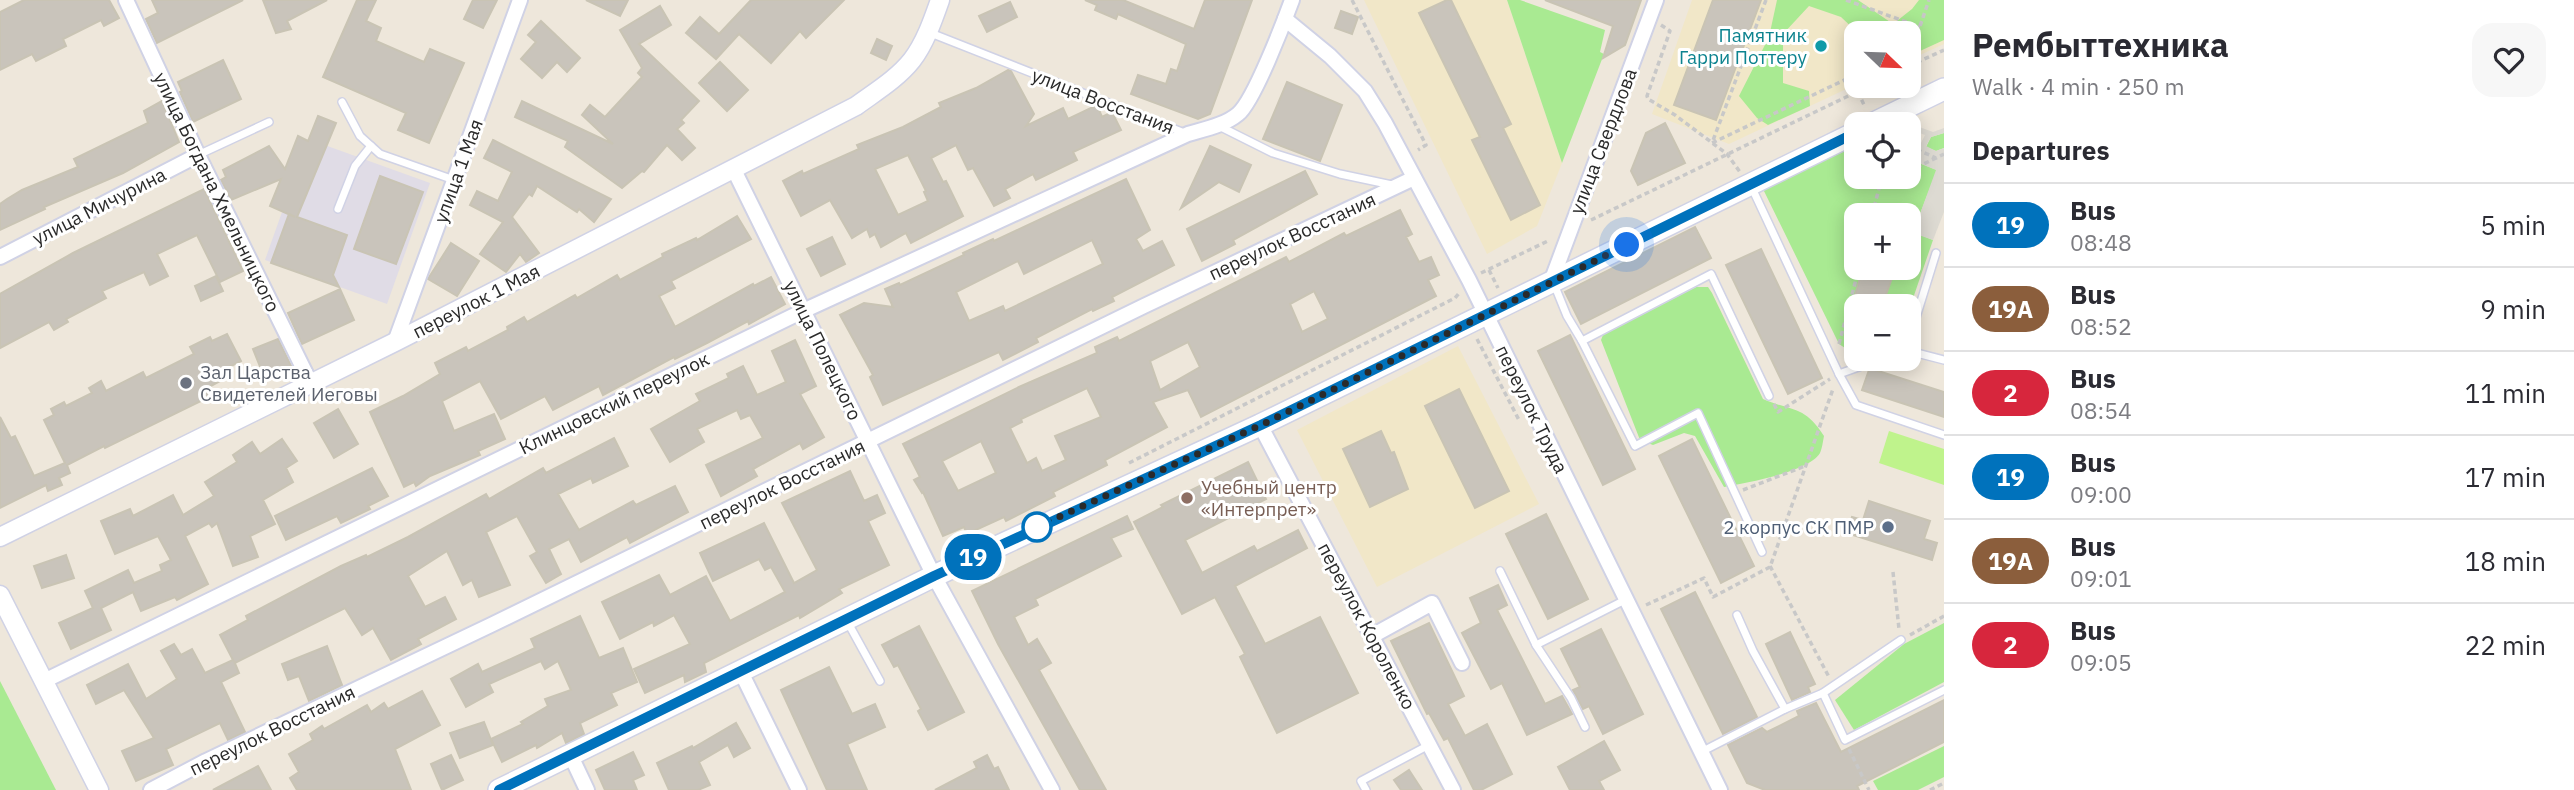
<!DOCTYPE html>
<meta charset="utf-8">
<style>
:root{--surface:#fff;--page:#f7f7f7;--text:#2b2b33;--muted:#7c7c81;--line:#e1e1e2}
body{margin:0;font-family:"IBM Plex Sans",sans-serif;background:var(--page);color:var(--text);height:100vh;display:flex;flex-direction:column;font-size:26px;white-space:nowrap}
*{box-sizing:border-box;margin:0}
p{font-size:23px;color:var(--muted)}
.icon{flex:none;width:38px;height:38px;fill:none;stroke:currentColor;stroke-width:2;stroke-linecap:round;stroke-linejoin:round}
.map{position:relative;flex:1;overflow:hidden}
.drawer{display:flex;flex-direction:column;background:var(--surface);width:630px}
.drawer>*{flex:none}
.badge{padding:0 14px;border-radius:23px;font-size:24px;line-height:46px}
.needle{width:46px;rotate:113deg}
.buttons{position:absolute;left:1844px;top:21px;display:grid;gap:14px}
.buttons a{display:grid;place-items:center;width:77px;height:77px;border-radius:14px;background:var(--surface);box-shadow:0 4px 18px #0003;font-size:35px}
.you{position:absolute;width:35px;height:35px;margin:-18px;border:5px solid #fff;border-radius:50%;background:#1a73e8;box-shadow:0 0 0 10px #1a73e833}
.map>.badge{position:absolute;translate:-50% -50%;box-shadow:0 0 0 4px #fff}
h2{padding:0 28px;font-size:26px;line-height:63px}
.round{display:grid;place-items:center;flex:none;width:74px;height:74px;border-radius:21px;background:var(--page)}
.head{display:flex;align-items:center;justify-content:space-between;height:119px;padding:0 28px}
h1{font-size:33px;font-weight:700;line-height:52px}
ul{padding:0;list-style:none}
li{display:flex;align-items:center;gap:21px;height:84px;padding:0 28px;border-top:2px solid var(--line)}
li div{flex:1}
li b{display:block;font-size:26px}
li em{font-style:normal}
li .badge{min-width:77px;font-weight:700;text-align:center}
main{display:flex;flex:1;min-height:0}
.map>svg:first-child{display:block}
.industrial{fill:#e0dce6}
.education{fill:#f1e7c8}
.green{fill:#a9ea92;fill-rule:evenodd}
.pitch{fill:#bff38c}
.plaza{fill:#dddad2}
.building{fill:#c9c4bb;stroke:#c9c4b4;stroke-width:2;fill-rule:evenodd}
.lines{fill:none;stroke-linecap:round;stroke-linejoin:round}
.service-casing{stroke:#d0d2e5;stroke-width:10}
.minor-casing{stroke:#d0d2e5;stroke-width:18}
.tertiary-casing{stroke:#d0d2e5;stroke-width:21}
.secondary-casing{stroke:#d0d2e5;stroke-width:24}
.path{stroke:#c8c8c8;stroke-width:3.5;stroke-dasharray:5 3.5;stroke-linecap:butt}
.service{stroke:#fff;stroke-width:7}
.minor{stroke:#fff;stroke-width:14}
.tertiary{stroke:#fff;stroke-width:18}
.secondary{stroke:#fff;stroke-width:21}
.line-casing{stroke:#fff;stroke-width:16}
.line{stroke:#0072bc;stroke-width:10}
.walk{stroke:#2a2a2a;stroke-width:7;stroke-dasharray:0 12.6}
.culture-dot{fill:#0f9aa8;stroke:#fff;stroke-width:2.5}
.worship-dot{fill:#6b7280;stroke:#fff;stroke-width:2.5}
.education-dot{fill:#8d6e63;stroke:#fff;stroke-width:2.5}
.stop-dot{fill:#fff;stroke:#0072bc;stroke-width:3.5}
.service-dot{fill:#5c6f8a;stroke:#fff;stroke-width:2.5}
.labels{text-anchor:middle;dominant-baseline:central;stroke-width:6;stroke-linejoin:round;paint-order:stroke}
.culture-label{font-size:19px;fill:#0d838f;stroke:#fff;text-anchor:end}
.street-label{font-size:19px;fill:#2a2a2a;stroke:#fff}
.worship-label{font-size:19px;fill:#5b616d;stroke:#fff;text-anchor:start}
.education-label{font-size:19px;fill:#785e54;stroke:#fff;text-anchor:start}
.service-label{font-size:19px;fill:#4e5e75;stroke:#fff;text-anchor:end}
</style>
<main>
<div class="map">
<svg width="1944" height="790" viewBox="0 0 1944 790">
<rect width="100%" height="100%" fill="#eee7db"/>
<path class="industrial" d="M308,139L430,183L387,304L265,260Z"/>
<g class="education">
<path d="M1364,0H1507L1562,163L1537,226L1487,254Z"/>
<path d="M1692,0H1944V44L1909,60V33H1857V84L1729,144L1652,114Z"/>
<path d="M1458,346L1539,504L1377,587L1297,430Z"/>
</g>
<g class="green">
<path d="M1507,0H1520L1605,30L1600,52L1604,54L1562,163Z"/>
<path d="M1777,0H1858L1893,24L1912,9L1919,0H1944V40L1909,56V33H1858L1841,17L1809,6L1783,34V83L1809,91L1810,106L1768,125L1757,118L1739,96L1769,37Z"/>
<path d="M1944,133V148L1936,151L1926,147L1931,137Z"/>
<path d="M1857,143V177H1909V159L1937,170L1913,232L1933,240L1909,310V306H1857V356L1839,344L1763,189ZM1857,215H1909V268H1857Z"/>
<path d="M1696,287H1708L1712,293L1763,399C1793,412 1804,405 1824,436C1823,441 1822,449 1820,453C1809,472 1745,483 1724,487L1695,436L1684,433L1653,445L1640,440L1601,340L1603,335Z"/>
<path d="M1944,623V682L1854,730L1835,700L1904,644Z"/>
<path d="M0,681L56,790H0Z"/>
<path d="M1944,746V777L1918,790H1878L1873,781Z"/>
</g>
<path class="pitch" d="M1889,431L1944,449V485L1879,463Z"/>
<path class="plaza" d="M1903,121L1933,132L1944,128V133L1931,137L1926,146L1936,151L1944,148V212L1933,240L1913,233L1936,170L1909,159V140L1920,145L1925,135L1909,129V124H1897Z"/>
<g class="building">
<path d="M24,0H109L119,18L104,26L101,20L63,39L66,46L36,61L32,54L0,70V12Z"/>
<path d="M152,0H243L157,43L146,19L158,13Z"/>
<path d="M263,0H327L287,21L291,29L276,33Z"/>
<path d="M357,0H376L366,21L381,28L376,41L424,62L430,49L464,63L429,143L398,130L406,113L323,77Z"/>
<path d="M473,0H497L483,28L464,19Z"/>
<path d="M586,0H628L620,16Z"/>
<path d="M751,0H844L806,38L800,31L771,63L739,34L716,59L686,33L700,17L719,34Z"/>
<path d="M1085,0H1123L1194,29L1205,0H1252L1210,114L1198,119L1131,94L1138,75L1166,84L1171,69L1177,71L1186,44L1118,14L1116,19L1095,10L1097,5Z"/>
<path d="M1447,0H1451L1511,124L1503,128L1540,205L1511,220L1472,140L1480,137L1419,13Z"/>
<path d="M1545,0H1641L1625,45L1603,58L1613,26Z"/>
<path d="M1713,0H1761L1716,120L1674,105Z"/>
<path d="M1010,2L1017,17L987,32L979,16Z"/>
<path d="M660,6L671,25L639,44L699,101L681,120L684,123L677,129L695,148L682,160L667,145L644,172L642,171L622,188L565,147L568,141L515,117L522,101L613,144L582,115L590,105L605,117L642,77L638,73L642,68L620,30Z"/>
<path d="M1341,11L1358,17L1352,34L1335,28Z"/>
<path d="M541,21L580,58L567,72L557,62L542,78L521,59L536,42L528,35Z"/>
<path d="M877,39L892,46L886,60L871,53Z"/>
<path d="M223,60L241,99L193,122L180,92L182,91L178,82Z"/>
<path d="M720,62L748,90L727,111L699,83Z"/>
<path d="M1008,70L1011,71L1034,114L1026,126L1063,108L1068,119L1097,105L1102,117L1112,112L1121,130L1073,152L1077,160L1036,180L1033,174L1005,189L1010,198L994,206L973,168L968,170L956,145L931,158L943,182L946,181L963,216L911,243L906,233L881,247L875,234L870,237L867,229L852,238L830,200L801,216L783,181L802,171L803,174L859,149L857,145L903,127L941,107L939,103L976,88ZM908,155L926,191L924,192L928,201L898,215L875,169Z"/>
<path d="M1287,82L1342,105L1320,161L1263,139Z"/>
<path d="M162,101L179,142L123,173L44,207L45,209L0,230V204L7,199L22,190L78,167L74,159L148,123L144,111Z"/>
<path d="M318,116L336,123L297,217L347,235L333,275L339,287L271,263L289,214L295,217L270,206L281,179L231,200L221,180L226,177L223,170L269,146L285,169L298,136L308,141Z"/>
<path d="M1665,123L1685,163L1638,185L1631,171L1646,133Z"/>
<path d="M493,140L611,199L594,222L579,209L577,212L537,186L532,196L529,194L512,217L539,253L526,262L520,254L506,272L480,254L503,222L470,205L477,191L498,201L512,172L484,158Z"/>
<path d="M1210,146L1251,165L1239,192L1219,182L1181,208Z"/>
<path d="M1305,171L1317,194L1233,240L1235,244L1202,261L1187,229Z"/>
<path d="M380,176L423,192L396,264L354,249Z"/>
<path d="M1126,179L1150,230L1136,239L1143,251L1162,241L1174,265L1112,297L1114,301L1093,311L1092,309L1036,338L1038,342L1003,360L999,352L883,405L870,377L873,375L840,315L864,303L893,307L885,289L899,283L900,285L964,255L963,253L993,239L994,241ZM1092,240L1103,264L1005,311L1003,306L969,321L956,292L1018,261L1024,274Z"/>
<path d="M204,189L243,271L220,282L197,235L157,254L168,276L150,285L144,272L102,291L106,298L66,319L68,322L54,330L49,322L0,348V294L73,253Z"/>
<path d="M1400,210L1412,234L1406,237L1419,262L1431,257L1439,275L1428,280L1436,296L1201,417L1188,390L1153,402L1167,427L1105,460L1107,465L1053,492L1055,496L1006,521L1004,517L967,534L964,527L943,536L923,492L922,493L914,480L920,477L903,444L1019,387L1097,353L1095,347L1117,337L1119,341L1286,257L1289,262L1344,233L1346,236ZM1314,291L1328,319L1302,332L1290,304ZM1188,342L1200,367L1160,390L1150,361ZM1087,388L1101,417L1055,436L1066,460L1042,471L1036,458L1027,463L1010,428L1022,422L1021,419ZM981,441L996,473L958,491L942,461Z"/>
<path d="M737,216L751,239L671,281L675,288L659,296L675,327L753,284L754,286L771,277L785,304L749,324L748,321L707,343L675,359L674,357L603,395L599,386L553,410L545,396L501,419L480,381L442,401L454,431L494,414L505,439L478,451L480,455L430,476L416,486L414,482L404,487L370,412L403,396L440,374L435,363L466,347L468,351L508,330L507,327L524,317L527,322L575,295L577,298L617,275L620,280L663,257L662,254L696,238L697,240Z"/>
<path d="M1695,227L1711,258L1581,324L1565,292Z"/>
<path d="M832,237L845,264L821,276L807,249Z"/>
<path d="M451,243L479,261L457,296L428,279Z"/>
<path d="M1761,249L1822,378L1788,394L1726,265Z"/>
<path d="M1863,268L1893,275L1882,306H1852Z"/>
<path d="M216,276L223,291L201,301L195,286Z"/>
<path d="M340,289L354,320L302,344L288,313Z"/>
<path d="M227,334L241,361L227,368L231,375L207,388L211,396L105,448L104,446L67,465L70,473L59,478L62,485L48,491L46,485L0,508V417L11,438L15,436L34,476L65,463L44,420L54,415L51,409L64,402L66,406L92,393L89,388L101,381L106,391L143,372L146,378L194,354L190,347L210,337L212,341Z"/>
<path d="M1570,335L1635,469L1603,485L1538,351Z"/>
<path d="M278,339L292,368L265,379L253,349Z"/>
<path d="M795,340L816,386L800,394L824,437L803,449L800,443L753,469L757,476L721,496L706,465L763,438L750,415L741,419L737,410L697,429L704,442L670,462L651,429L700,401L696,394L729,378L727,374L743,366L757,395L786,382L772,351Z"/>
<path d="M1872,369L1944,392V417L1862,390L1869,370Z"/>
<path d="M1459,389L1509,491L1475,508L1425,406Z"/>
<path d="M338,409L358,444L334,458L314,423Z"/>
<path d="M1381,431L1391,453L1394,452L1408,489L1370,507L1343,449Z"/>
<path d="M614,438L628,466L593,483L591,478L558,494L579,530L633,501L636,505L675,486L688,512L630,543L627,537L581,562L569,539L549,549L561,574L546,583L530,556L537,552L517,516L486,532L510,585L479,597L472,580L463,585L447,551L408,576L425,607L445,597L456,619L418,639L421,644L391,660L373,628L362,635L345,608L235,663L234,661L239,673L221,682L245,732L228,740L220,723L166,749L173,765L136,781L122,751L154,738L124,690L96,704L87,685L128,664L146,699L177,679L161,651L174,644L181,655L192,649L205,673L233,660L220,635L248,620L246,616L341,566L366,555L367,557L408,537L486,494L489,499L543,468L546,473Z"/>
<path d="M282,439L297,461L286,468L293,482L263,500L275,524L250,536L258,557L233,566L217,523L212,527L209,523L185,536L208,584L177,600L175,597L141,611L133,592L101,608L111,630L71,649L59,623L93,608L85,591L128,570L134,583L162,571L160,565L171,560L158,536L115,554L101,521L130,509L133,516L173,495L183,515L214,496L205,482L237,462L233,455L252,442L260,454Z"/>
<path d="M1692,439L1754,566L1721,583L1659,456Z"/>
<path d="M1248,462L1266,499L1185,540L1202,573L1254,546L1257,551L1298,530L1307,548L1235,586L1265,644L1320,617L1358,693L1277,733L1240,657L1245,654L1215,597L1182,614L1134,522L1163,507L1161,505Z"/>
<path d="M372,468L388,496L368,506L370,509L341,523L337,516L286,540L275,516Z"/>
<path d="M850,471L864,501L877,495L885,513L868,521L889,565L839,589L842,593L800,618L799,615L704,663L706,672L685,682L684,675L645,693L634,669L690,644L674,615L654,626L653,622L620,639L602,602L659,575L670,595L706,576L730,621L785,592L771,567L765,570L759,559L713,581L700,553L764,523L794,583L817,570L782,503Z"/>
<path d="M1869,501L1930,521L1924,539L1937,543L1932,560L1847,533L1852,517L1863,520Z"/>
<path d="M1546,514L1588,599L1548,619L1506,534Z"/>
<path d="M1127,516L1133,529L1111,538L1121,556L1035,599L1038,605L1014,617L1028,645L1037,639L1051,663L1039,670L1106,790H1080L998,644L972,591Z"/>
<path d="M66,555L74,578L42,588L34,566Z"/>
<path d="M1498,585L1507,605L1497,610L1545,704L1562,696L1572,714L1527,735L1502,683L1491,689L1462,633L1481,623L1470,598Z"/>
<path d="M1695,592L1757,717L1723,734L1661,609Z"/>
<path d="M580,616L599,658L623,648L637,682L611,693L617,705L580,723L584,734L566,743L562,733L537,748L536,745L502,762L491,739L523,724L521,722L548,706L545,699L571,690L558,661L545,669L541,661L489,684L493,692L466,707L451,679L478,664L482,672L535,648L531,639Z"/>
<path d="M1429,623L1464,696L1448,704L1465,736L1487,724L1512,774L1481,790H1474L1448,738L1444,740L1429,713L1427,714L1391,641Z"/>
<path d="M919,626L964,712L928,730L918,711L921,709L898,665L894,667L882,645Z"/>
<path d="M1601,629L1643,714L1603,734L1589,706L1583,709L1573,690L1580,687L1561,649Z"/>
<path d="M1790,632L1815,684L1808,687L1810,692L1792,700L1766,644Z"/>
<path d="M327,646L342,685L309,701L299,676L288,680L282,664Z"/>
<path d="M829,667L852,714L875,704L885,727L847,744L867,790H827L781,690Z"/>
<path d="M422,691L440,725L395,749L411,790H297L290,778L299,772L289,754L313,740L310,734L322,726L324,729L367,705L371,712L384,703L388,709Z"/>
<path d="M1944,700V742L1857,786L1859,790H1765L1747,783L1728,745L1762,728L1767,732L1799,716L1797,711L1816,703L1841,752Z"/>
<path d="M484,722L493,745L460,758L450,733Z"/>
<path d="M736,723L750,748L734,757L728,745L699,762L710,785L698,790H669L657,763L692,746L693,748Z"/>
<path d="M1604,741L1620,770L1599,781L1604,790H1570L1558,767Z"/>
<path d="M633,752L644,775L633,780L637,790H605L596,770Z"/>
<path d="M451,755L463,780L442,790L431,764Z"/>
<path d="M987,755L994,769L998,767L1009,790H935L977,768L974,762Z"/>
<path d="M258,766L271,790H213Z"/>
<path d="M1409,770L1422,790H1401L1394,780Z"/>
</g>
<g class="lines">
<defs>
<g id="service">
<path d="M928,32L1187,134"/>
<path d="M342,102L360,136L380,154L454,180"/>
<path d="M1219,126L1273,153L1340,174L1392,185"/>
<path d="M198,155L269,122"/>
<path d="M1752,188L1839,374L1856,405L1944,435"/>
<path d="M338,209L355,166L371,146"/>
<path d="M1554,284L1567,316L1582,341L1635,446L1698,413L1762,552"/>
<path d="M1909,340L1936,253"/>
<path d="M1582,341L1711,274L1769,396"/>
<path d="M1909,351L1944,360"/>
<path d="M1839,374L1881,359"/>
<path d="M1500,571L1536,645L1571,698L1585,727"/>
<path d="M1737,615L1753,651L1785,709"/>
<path d="M847,621L880,681"/>
<path d="M1536,645L1625,600"/>
<path d="M1823,693L1901,640"/>
<path d="M1701,752L1785,709L1823,693L1845,740L1944,690"/>
<path d="M1366,790L1361,781L1429,745"/>
</g>
<g id="minor">
<path d="M126,0L198,155L311,384"/>
<path d="M1285,19L1330,56L1365,91L1385,123L1469,280L1720,790"/>
<path d="M733,168L934,576L1052,790"/>
<path d="M0,257L198,155"/>
<path d="M1551,282L1656,0"/>
<path d="M395,342L520,0"/>
<path d="M1260,425L1453,790"/>
<path d="M1372,636L1432,603L1462,663"/>
<path d="M741,672L799,790"/>
<path d="M44,681L803,311L1188,134C1205,129 1225,125 1238,114C1254,101 1284,22 1292,0"/>
<path d="M570,754L587,790"/>
<path d="M151,790L206,761L491,625L1144,306L1414,178"/>
</g>
<g id="tertiary">
<path d="M0,537L395,342L856,106C875,92 897,79 912,60C925,43 933,20 940,0"/>
<path d="M0,595L99,790"/>
</g>
<g id="secondary">
<path d="M1872,124L1944,89"/>
<path d="M499,790L934,576L1260,425L1857,132"/>
</g>
</defs>
<use href="#service" class="service-casing"/>
<use href="#minor" class="minor-casing"/>
<use href="#tertiary" class="tertiary-casing"/>
<use href="#secondary" class="secondary-casing"/>
<g class="path">
<path d="M1352,0L1426,145L1418,150"/>
<path d="M1766,0L1712,143L1857,74"/>
<path d="M1846,0L1920,27"/>
<path d="M1661,25L1670,31L1647,96L1648,99L1675,115L1727,154L1740,172"/>
<path d="M1909,58L1929,0"/>
<path d="M1909,66L1944,50"/>
<path d="M1858,92L1865,107"/>
<path d="M1909,146L1936,158L1944,154"/>
<path d="M1909,171L1936,158"/>
<path d="M1872,215L1880,185L1897,177"/>
<path d="M1591,220L1869,86"/>
<path d="M1489,270L1498,288"/>
<path d="M1481,273L1550,240"/>
<path d="M1477,339L1520,422"/>
<path d="M1839,344L1859,268"/>
<path d="M1774,404L1778,412L1830,379"/>
<path d="M1129,463L1455,298L1460,292"/>
<path d="M1743,490L1805,466"/>
<path d="M1770,566L1829,677"/>
<path d="M1893,572L1899,629"/>
<path d="M1646,605L1704,578L1713,597L1770,567L1833,389"/>
<path d="M1910,635L1944,616"/>
<path d="M1849,749L1869,790"/>
<path d="M1930,790L1944,783"/>
</g>
<use href="#service" class="service"/>
<use href="#minor" class="minor"/>
<use href="#tertiary" class="tertiary"/>
<use href="#secondary" class="secondary"/>
</g>
<g class="lines">
<defs>
<path id="line" d="M499,790L934,576L1261,425L1857,132"/>
</defs>
<use href="#line" class="line-casing"/>
<use href="#line" class="line"/>
<path class="walk" d="M1037,527L1261,425L1627,245"/>
</g>
<circle class="culture-dot" cx="1821" cy="46" r="7"/>
<circle class="worship-dot" cx="186" cy="383" r="7"/>
<circle class="education-dot" cx="1187" cy="498" r="7"/>
<circle class="stop-dot" cx="1037" cy="527" r="14"/>
<circle class="service-dot" cx="1888" cy="527" r="7"/>
<g class="labels">
<g class="culture-label">
<text x="1807" y="35">Памятник<tspan x="1807" dy="22">Гарри Поттеру</tspan></text>
</g>
<g class="street-label">
<text transform="translate(1103 101) rotate(21)">улица Восстания</text>
<text transform="translate(1603 141) rotate(-69)">улица Свердлова</text>
<text transform="translate(458 171) rotate(-70)">улица 1 Мая</text>
<text transform="translate(217 192) rotate(64)">улица Богдана Хмельницкого</text>
<text transform="translate(99 206) rotate(-27)">улица Мичурина</text>
<text transform="translate(1292 236) rotate(-25)">переулок Восстания</text>
<text transform="translate(476 301) rotate(-27)">переулок 1 Мая</text>
<text transform="translate(823 350) rotate(64)">улица Полецкого</text>
<text transform="translate(614 403) rotate(-26)">Клинцовский переулок</text>
<text transform="translate(1532 409) rotate(64)">переулок Труда</text>
<text transform="translate(782 484) rotate(-26)">переулок Восстания</text>
<text transform="translate(1367 626) rotate(62)">переулок Короленко</text>
<text transform="translate(272 730) rotate(-26)">переулок Восстания</text>
</g>
<g class="worship-label">
<text x="200" y="372">Зал Царства<tspan x="200" dy="22">Свидетелей Иеговы</tspan></text>
</g>
<g class="education-label">
<text x="1201" y="487">Учебный центр<tspan x="1201" dy="22">«Интерпрет»</tspan></text>
</g>
<g class="service-label">
<text x="1874" y="527">2 корпус СК ПМР</text>
</g>
</g>
</svg>
<div class="buttons">
<a><svg class="needle" viewBox="-14 -14 28 28"><path d="M0-13l5 13h-10z" fill="#e53935"/><path d="M0 13l5-13h-10z" fill="#7c7c81"/></svg></a>
<a><svg class="icon" aria-label="locate" viewBox="0 0 24 24"><circle cx="12" cy="12" r="6"/><path d="M12 2v4M12 18v4M2 12h4M18 12h4"/></svg></a>
<a>+</a>
<a>−</a>
</div>
<div class="you" style="left:1627px;top:245px"></div>
<b class="badge" style="left:973px;top:557px;background:#0072bc;color:#fff">19</b>
</div>
<section class="drawer">
<div class="head"><div><h1>Рембыттехника</h1><p>Walk · 4 min · 250 m</p></div><a class="round"><svg class="icon" aria-label="heart" viewBox="0 0 24 24"><path d="M12 20l-8-8c-3-5 5-10 8-4 3-6 11-1 8 4z"/></svg></a></div>
<h2>Departures</h2>
<ul>
<li><span class="badge" style="background:#0072bc;color:#fff">19</span><div><b>Bus</b><p>08:48</p></div><em>5 min</em></li>
<li><span class="badge" style="background:#8b5e3c;color:#fff">19А</span><div><b>Bus</b><p>08:52</p></div><em>9 min</em></li>
<li><span class="badge" style="background:#d7263d;color:#fff">2</span><div><b>Bus</b><p>08:54</p></div><em>11 min</em></li>
<li><span class="badge" style="background:#0072bc;color:#fff">19</span><div><b>Bus</b><p>09:00</p></div><em>17 min</em></li>
<li><span class="badge" style="background:#8b5e3c;color:#fff">19А</span><div><b>Bus</b><p>09:01</p></div><em>18 min</em></li>
<li><span class="badge" style="background:#d7263d;color:#fff">2</span><div><b>Bus</b><p>09:05</p></div><em>22 min</em></li>
</ul>
</section>
</main>
